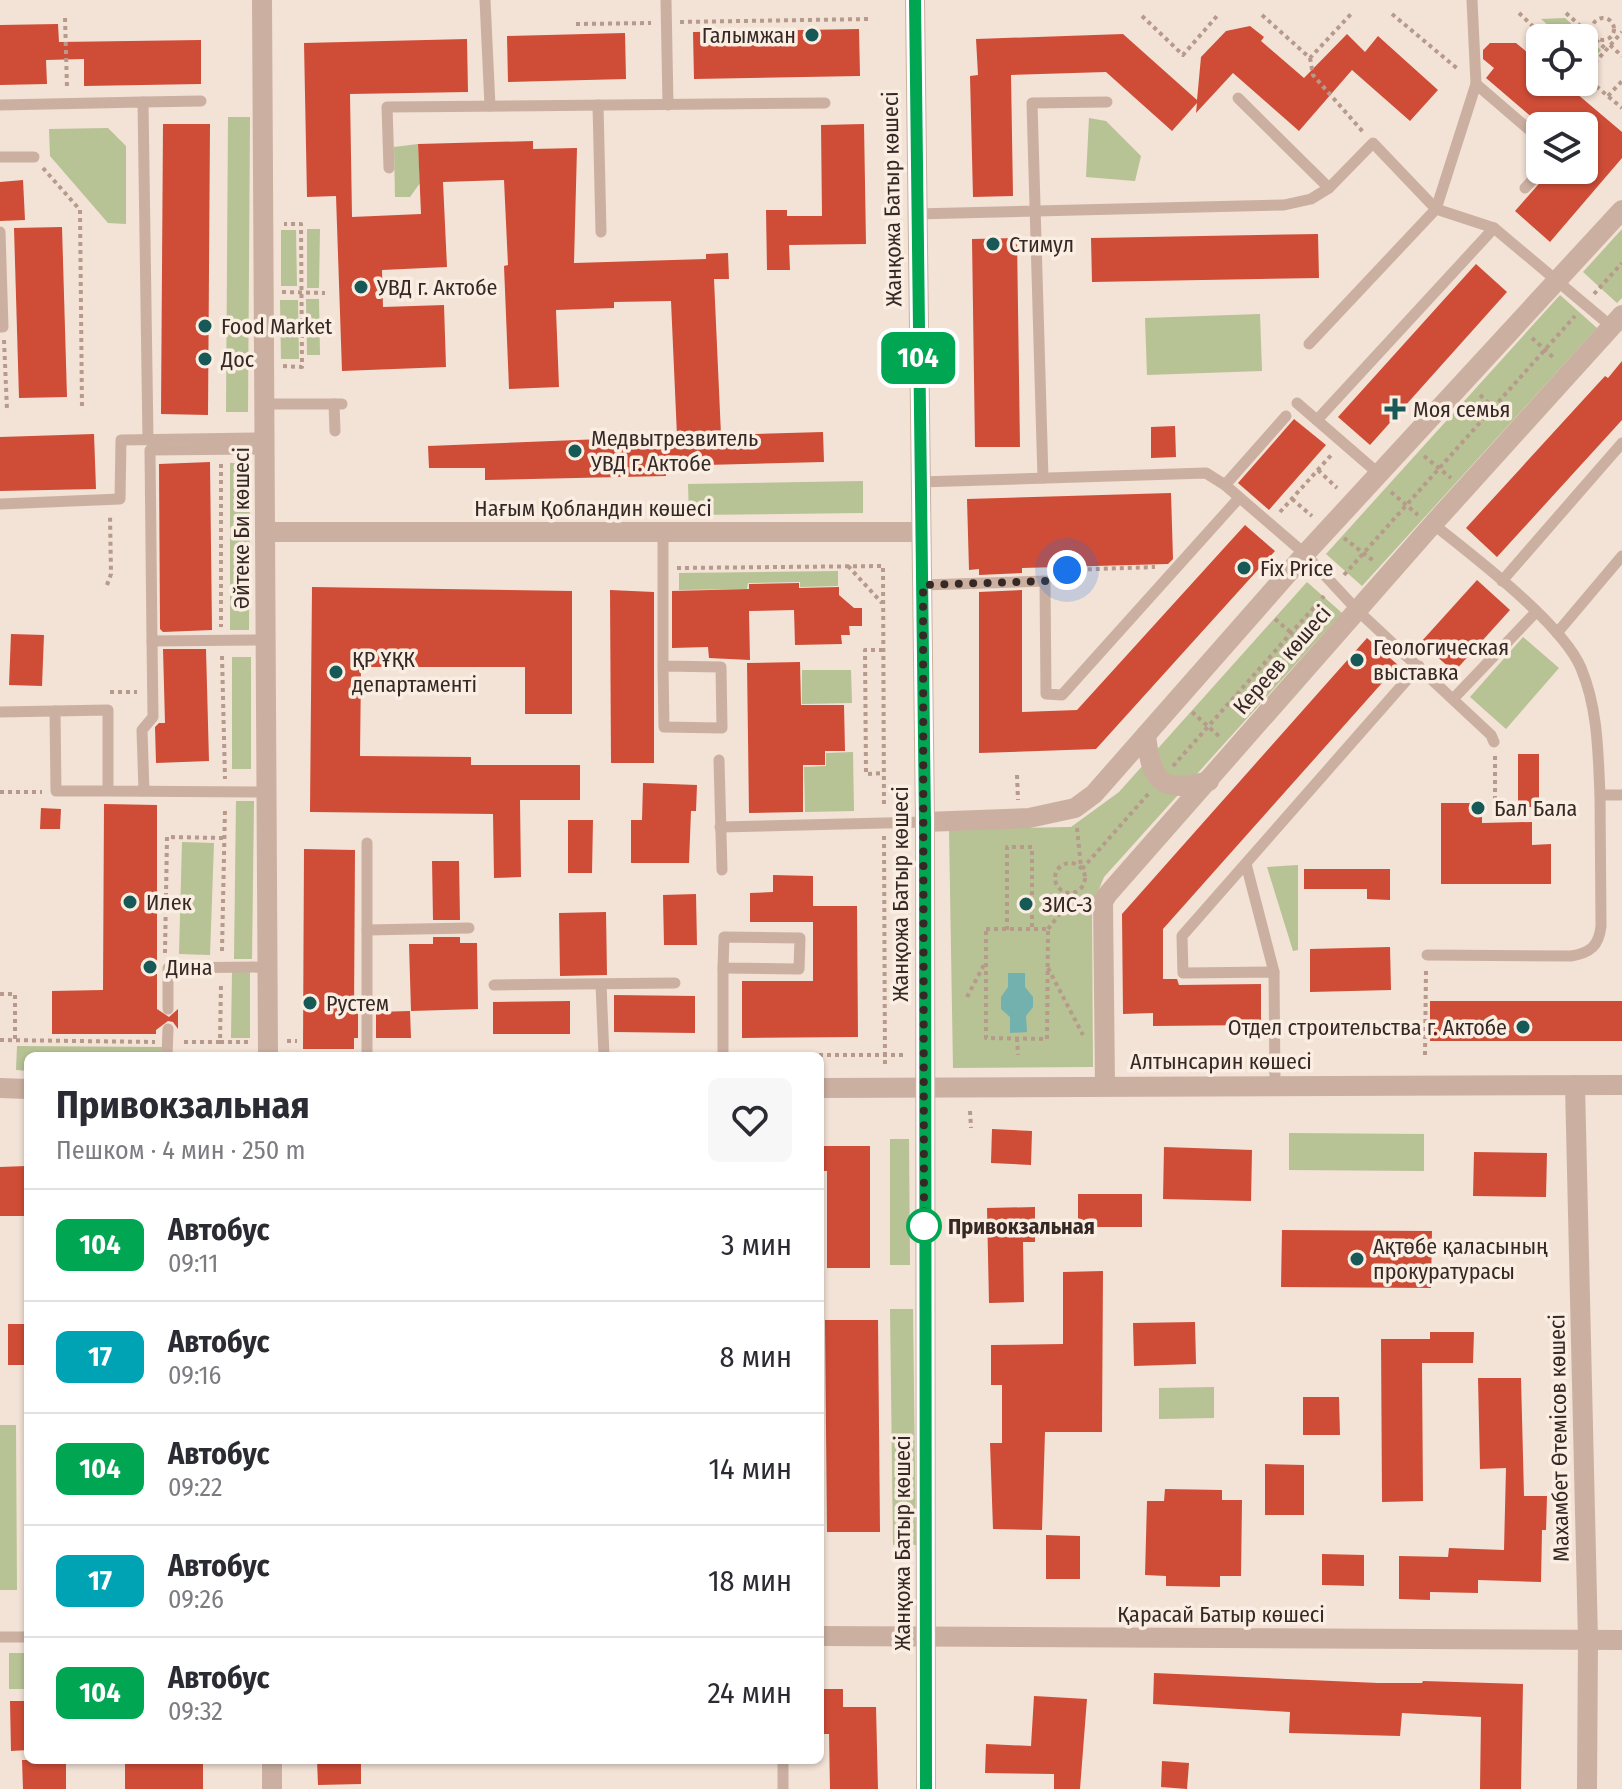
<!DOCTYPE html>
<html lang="ru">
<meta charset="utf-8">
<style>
:root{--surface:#fff;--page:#f7f7f7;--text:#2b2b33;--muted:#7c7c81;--line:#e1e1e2}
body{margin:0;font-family:"Fira Sans Condensed",sans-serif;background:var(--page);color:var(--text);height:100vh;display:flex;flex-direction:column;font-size:30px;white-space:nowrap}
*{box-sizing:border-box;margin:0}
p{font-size:26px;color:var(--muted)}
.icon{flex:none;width:44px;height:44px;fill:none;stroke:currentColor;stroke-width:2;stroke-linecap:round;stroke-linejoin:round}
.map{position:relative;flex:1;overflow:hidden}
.side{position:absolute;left:24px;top:1052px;width:800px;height:712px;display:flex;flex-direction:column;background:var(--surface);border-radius:12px;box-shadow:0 2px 6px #0004}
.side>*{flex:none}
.badge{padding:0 16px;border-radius:12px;font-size:28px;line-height:52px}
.fabs{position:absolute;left:1526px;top:24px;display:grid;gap:16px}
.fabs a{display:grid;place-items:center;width:72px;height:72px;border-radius:12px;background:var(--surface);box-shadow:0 2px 6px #0004;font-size:40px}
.you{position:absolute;width:40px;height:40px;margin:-20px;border:6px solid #fff;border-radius:50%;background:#1a73e8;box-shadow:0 0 0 12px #1a73e833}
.map>.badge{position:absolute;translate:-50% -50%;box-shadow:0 0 0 4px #fff}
.round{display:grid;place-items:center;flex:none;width:84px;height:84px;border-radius:12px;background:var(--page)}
.summary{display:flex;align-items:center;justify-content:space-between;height:136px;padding:0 32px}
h1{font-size:38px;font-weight:700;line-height:60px}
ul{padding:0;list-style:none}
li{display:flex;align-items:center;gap:24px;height:112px;padding:0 32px;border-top:2px solid var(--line)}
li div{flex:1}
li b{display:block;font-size:30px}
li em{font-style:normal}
li .badge{min-width:88px;font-weight:700;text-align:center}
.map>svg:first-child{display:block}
.green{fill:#b7c295}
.water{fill:#73b1ae}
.building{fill:#cf4d37}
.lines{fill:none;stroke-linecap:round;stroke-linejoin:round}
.path{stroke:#b79a8b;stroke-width:4;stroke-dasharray:4 4;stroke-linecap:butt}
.service{stroke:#cbb0a1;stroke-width:11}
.minor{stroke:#cbb0a1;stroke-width:20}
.tertiary{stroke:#cbb0a1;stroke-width:20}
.line-casing{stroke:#fff;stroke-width:18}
.line{stroke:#00a651;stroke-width:12}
.walk{stroke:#352825;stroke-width:8;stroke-dasharray:0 14.4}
.poi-dot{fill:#175957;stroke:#faede2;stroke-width:3}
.stop-dot{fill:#fff;stroke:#00a651;stroke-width:4}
.labels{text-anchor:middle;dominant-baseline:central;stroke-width:7;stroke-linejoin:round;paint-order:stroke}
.poi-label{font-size:22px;fill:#352825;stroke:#faede2;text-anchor:start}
.street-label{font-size:22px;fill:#352825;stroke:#faede2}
.stop-label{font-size:22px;font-weight:bold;fill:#352825;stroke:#faede2;text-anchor:start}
</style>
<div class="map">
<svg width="1622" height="1789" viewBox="0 0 1622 1789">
<rect width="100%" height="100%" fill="#f3e2d6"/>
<g class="green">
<path d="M1565,18L1601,50L1590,62L1584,57V38H1562L1541,19Z"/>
<path d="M228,117H250L248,412H226Z"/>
<path d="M1089,118L1106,121L1141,156L1135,181L1086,177Z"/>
<path d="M108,128L126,146V224L108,223L50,156L49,129Z"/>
<path d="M418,144L420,183L410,197H395L394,147Z"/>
<path d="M307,229H320L319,288H307Z"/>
<path d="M1622,229V298L1617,303L1583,272Z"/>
<path d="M281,230H296L297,286H281Z"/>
<path d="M1560,295L1597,328L1362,586L1326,554Z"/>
<path d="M306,299H319L320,355H307Z"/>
<path d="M280,300H298L299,359H281Z"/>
<path d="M1260,314L1262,371L1147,375L1145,318Z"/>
<path d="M230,463H250L249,630H230Z"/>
<path d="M863,481V513L689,515L688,484Z"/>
<path d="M838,571V586L800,587V582L748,583L747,589L679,590V573Z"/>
<path d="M1307,582L1342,613L1104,877L1092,906L1093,1067L953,1068L949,829L1071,827L1119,792Z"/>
<path d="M1523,637L1559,668L1506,729L1470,697Z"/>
<rect x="232" y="657" width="19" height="112"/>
<path d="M802,670H851L852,703L802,704Z"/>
<path d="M853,752L854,811L805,812L804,767L826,766V753Z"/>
<path d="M236,801H254L252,959H234Z"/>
<path d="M182,842L214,843L210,955L179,954Z"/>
<path d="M1298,865V950L1293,951L1267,867Z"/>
<path d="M232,972H250V1038H231Z"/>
<path d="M17,1046L162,1047V1056H28V1071L16,1070Z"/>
<path d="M1289,1133L1424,1134V1171L1289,1170Z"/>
<path d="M890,1139H909L910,1265H890Z"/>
<path d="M890,1309H913L916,1545H893Z"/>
<path d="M1214,1387V1418L1159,1419V1388Z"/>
<path d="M0,1425H16L17,1590H0Z"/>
<rect x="9" y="1653" width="19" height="36"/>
</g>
<path class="water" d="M1008,973H1025V987L1033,997V1007L1026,1016L1027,1032L1010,1033V1017L1001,1009V997L1008,987Z"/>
<g class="building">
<path d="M58,24L59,42L201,40V84L84,86V59L46,60L47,84L0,85V25Z"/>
<path d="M1250,26L1264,37L1261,41L1304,78L1347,34L1365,52L1378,36L1438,90L1410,121L1352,70L1299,131L1233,73L1196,113L1197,103L1172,131L1106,72L1011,75L1013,196L973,197L970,76L978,75L976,39L1123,34L1197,100L1201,57L1226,31Z"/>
<path d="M859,29L860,76L694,79L693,32Z"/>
<path d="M625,33L626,79L508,82L507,36Z"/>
<path d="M467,39L468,92L350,94L352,217L421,214L418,144L533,141V149L577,148L574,263L706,259V254L728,253L729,279H714L721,435L823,432L824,462L665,466L666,476L485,480V468H429L428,446L677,436L671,301L614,302V308L556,310L559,387L509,389L504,266L508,265L504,180L443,182L447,267L382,270L383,307L444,305L446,367L342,371L336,196L307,197L304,43Z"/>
<path d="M1490,43H1516L1540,63V82H1563L1622,132V158L1550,242L1515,211L1551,170H1584V126H1542L1486,78L1494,68L1483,59V50Z"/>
<path d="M163,124H210L208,415L161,414Z"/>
<path d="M864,124L866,244L789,245L790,270H767L766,210H787V216H822L821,125Z"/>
<path d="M23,180L25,220L0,221V182Z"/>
<path d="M62,227L67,397L19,398L14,228Z"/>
<path d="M1318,234L1319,278L1092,282L1091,238Z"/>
<path d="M1017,238L1020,447H975L972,239Z"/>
<path d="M1476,264L1507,292L1370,445L1338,417Z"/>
<path d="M1622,361V420L1497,557L1466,528L1605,376L1608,378Z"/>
<path d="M1294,419L1326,445L1269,510L1238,483Z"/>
<path d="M1175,426L1176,457L1151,458V427Z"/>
<path d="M94,434L96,489L0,491V437Z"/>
<path d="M210,462L212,630L163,632L160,629L159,464Z"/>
<path d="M1171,493L1173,559L1168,564L1022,568V573L979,575V569L969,570L967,499Z"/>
<path d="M1245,525L1275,551L1096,749L979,753V592L1022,590V712L1077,710Z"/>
<path d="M1477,580L1510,610L1454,672L1421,642Z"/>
<path d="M799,583V588L839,587V595L854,608H862V626H849L850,635H841L842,644L795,645L794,610L749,611L750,660L709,658L708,647L672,648V591L749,589V584Z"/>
<path d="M312,587L572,591V714H525V667H361L360,756L471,757V765H580V800H520L521,877L494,878L493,814L310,812Z"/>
<path d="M610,590L654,592V763H611Z"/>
<path d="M11,634L44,635L42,686L9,685Z"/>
<path d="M1367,638L1398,665L1163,929V979H1177L1179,985L1261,984V1025L1153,1026V1013L1123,1014L1122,914Z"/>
<path d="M163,649H206L209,761L156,763L155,727L159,723H165Z"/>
<path d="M800,662L801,705H844L845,751H825V765H803V812L749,813L747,663Z"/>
<rect x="1518" y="754" width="21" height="53"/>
<path d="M643,783L697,785L696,811H691L689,863H631V820H642Z"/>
<path d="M1441,803H1482V823L1532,822V845L1551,844V884H1441Z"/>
<path d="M104,804L157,805V1009L169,1017L178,1009V1029L173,1022L168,1021L156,1030V1034H52V991L103,990Z"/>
<path d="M41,808L61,809L60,829H40Z"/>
<path d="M568,820H593L592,873H568Z"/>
<path d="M304,849L355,850L354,1012H358V1038H354V1049H303Z"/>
<path d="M432,861H459L460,920H433Z"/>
<path d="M1304,869H1390V900L1367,899V889H1304Z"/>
<path d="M773,875L813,876V906H857L858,1037L742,1038V981H813V922H750V893L773,892Z"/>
<path d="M696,894L697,945H664L663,895Z"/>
<path d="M606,912L607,975L560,976L559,913Z"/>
<path d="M433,937H460V943H477L478,1009L411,1011L409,944H433Z"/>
<path d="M1390,947L1391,990L1310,992V949Z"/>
<path d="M614,995L695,996V1033L614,1032Z"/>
<path d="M570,1001V1034H493V1002Z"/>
<rect x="1430" y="1001" width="192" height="40"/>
<path d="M410,1011L411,1038H376V1012Z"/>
<path d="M992,1129L1032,1131L1031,1165L991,1163Z"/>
<path d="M820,1146H870V1268H827V1171H820Z"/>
<path d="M1164,1147L1252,1150L1251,1201L1163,1199Z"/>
<path d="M1474,1152L1547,1153L1546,1197L1473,1196Z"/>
<path d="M26,1166V1216H0V1167Z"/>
<rect x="1078" y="1194" width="64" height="33"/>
<path d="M1035,1207V1242H1023L1024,1302L989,1303L987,1208Z"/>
<path d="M1282,1230L1432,1231L1431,1288L1281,1287Z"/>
<path d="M1103,1271L1102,1432H1045L1042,1530L993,1529L990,1443H1002V1385H991V1345L1063,1344V1272Z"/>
<path d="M825,1320H878L880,1532H827Z"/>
<path d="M1195,1322L1196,1364L1134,1366L1133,1323Z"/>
<rect x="8" y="1324" width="20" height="41"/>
<path d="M1430,1332H1474L1473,1363H1422L1423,1501L1382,1502L1381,1339H1430Z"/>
<path d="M1478,1378H1521L1524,1496H1547L1546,1530H1542L1541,1582L1478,1580V1593L1430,1592V1600L1399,1599V1556L1448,1557L1449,1548L1504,1550L1506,1468L1480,1469Z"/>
<path d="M1303,1397H1339L1340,1435H1303Z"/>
<path d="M1265,1464L1304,1465V1515H1265Z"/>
<path d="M1165,1489L1222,1490V1500H1242L1241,1576H1220V1587L1166,1586V1576L1145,1575L1147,1501H1164Z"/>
<path d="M1046,1535L1080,1536V1579H1046Z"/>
<path d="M1322,1554L1364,1555V1586L1322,1585Z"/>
<path d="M1154,1673L1378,1683H1422L1423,1681L1523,1684L1521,1789H1480L1481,1717L1402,1713L1400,1736L1289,1733L1290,1712L1153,1704Z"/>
<path d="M820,1689H843V1707H876L878,1789H830L829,1734H820Z"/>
<path d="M1034,1696L1087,1699L1080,1789H1054V1774L985,1773L986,1744L1031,1746Z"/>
<path d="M10,1701H28V1750L11,1751Z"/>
<path d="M22,1760H66V1789H23Z"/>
<rect x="125" y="1760" width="78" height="29"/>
<path d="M317,1760H361V1784L318,1785Z"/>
<path d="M1162,1761L1189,1763L1187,1789L1161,1787Z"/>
</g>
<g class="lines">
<g class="path">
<path d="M1519,13L1545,38"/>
<path d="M1566,13L1607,50"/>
<path d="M1392,14L1459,70"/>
<path d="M1262,15L1310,58L1351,14"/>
<path d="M1142,16L1183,55L1217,16"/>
<circle cx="1603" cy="29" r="11"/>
<path d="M65,18L67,88"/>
<path d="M680,22L870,19"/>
<path d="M576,24L651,23"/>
<path d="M1610,45L1622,56"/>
<path d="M1310,58L1313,75L1363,132"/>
<path d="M1584,75L1622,32"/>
<path d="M1584,76L1622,108"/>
<path d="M1608,96L1622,81"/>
<path d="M43,168L80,210L82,407"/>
<path d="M282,292L325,293"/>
<path d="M1594,294L1622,263"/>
<path d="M1532,338L1555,359"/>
<path d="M4,340L7,410"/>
<path d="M283,366L302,367L301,224H284"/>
<path d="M1480,395L1503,416"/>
<path d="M1424,456L1451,478"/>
<path d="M221,464V627"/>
<path d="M1318,470L1337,488"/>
<path d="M1391,492L1418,515"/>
<path d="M1292,499L1312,516"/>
<path d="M1280,512L1333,453"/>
<path d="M1344,538L1375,562"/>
<path d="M848,566L882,603"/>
<path d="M677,568L883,566L884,808"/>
<path d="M1057,575L1067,570L1155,567"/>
<path d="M1344,575L1575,316"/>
<path d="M107,585L111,574L110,514"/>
<path d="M1275,619L1302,642"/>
<path d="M883,650H865L866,774L884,773"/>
<path d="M222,656L225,779"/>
<path d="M110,692H137"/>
<path d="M1192,712L1221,738"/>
<path d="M1495,756V811"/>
<path d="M1173,766L1324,596"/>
<path d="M1017,775L1018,800"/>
<path d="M0,792H42"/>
<path d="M1077,828L1081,867"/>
<path d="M884,836L885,1068"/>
<circle cx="1070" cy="878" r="15"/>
<path d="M1082,869L1149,793"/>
<path d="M986,929H1048L1047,1039L986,1038Z"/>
<path d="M1048,929L1075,894"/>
<path d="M1007,930V847H1032V929"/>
<path d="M222,951L225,808"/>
<path d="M165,953L167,837L224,838"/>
<path d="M1048,968L1083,1035"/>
<path d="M0,994H15V1040"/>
<path d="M967,997L985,963"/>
<path d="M1017,1038L1018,1055"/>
<path d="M0,1040L155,1042"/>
<path d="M287,1041H297"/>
<path d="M184,1042H220L221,984"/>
<path d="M220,1042H250"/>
<path d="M297,1055H351"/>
<path d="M383,1055H591"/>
<path d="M619,1055H707"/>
<path d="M739,1055H907"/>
<path d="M1425,1055L1426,969"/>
<path d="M970,1111L971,1128"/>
</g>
<g class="service">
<path d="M485,0L490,106"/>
<path d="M666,0L668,105"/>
<path d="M1472,0L1476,84L1540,139"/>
<path d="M1238,98L1329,188"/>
<path d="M143,102L201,101"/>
<path d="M0,105L143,102L148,440"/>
<path d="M598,105L601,232"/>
<path d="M0,157H34"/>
<path d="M389,168L387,107L825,103"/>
<path d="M1525,188L1542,170"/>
<path d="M916,214L1284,205L1311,199L1329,188L1373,143L1436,209L1494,228L1612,327"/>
<path d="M0,232L3,327H0"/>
<path d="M1309,344L1436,209L1476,84"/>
<path d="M1297,403L1379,474"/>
<path d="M265,404H342"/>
<path d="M334,404L335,431"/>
<path d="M1317,420L1494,228"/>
<path d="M265,449L150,450L152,641L266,640"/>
<path d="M1043,478L1032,103L1107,102"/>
<path d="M920,482L1206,473L1225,485L1305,554L1357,610L1491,735L1494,742"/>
<path d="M1225,485L1286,416"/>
<path d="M0,504L120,499L121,440L265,438"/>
<path d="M1433,524C1473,556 1562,623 1581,668C1598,709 1598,752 1600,795"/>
<path d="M663,532V666L721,667L722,728L664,727L663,666"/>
<path d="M1502,581L1622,443"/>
<path d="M923,585L1045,581L1046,694L1062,695L1239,498"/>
<path d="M1557,633L1622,556"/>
<path d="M1453,699L1536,612"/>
<path d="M0,712L55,711"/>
<path d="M719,760L722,870"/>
<path d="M108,791H56L55,711L108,710V791L267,792"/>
<path d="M144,791L142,730L153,717L152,641"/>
<path d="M720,827L925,822"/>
<path d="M367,843V1056"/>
<path d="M1246,864L1274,972"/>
<path d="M367,930L469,928"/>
<path d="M724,937L800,938L799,969L723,968Z"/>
<path d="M1427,955L1571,956C1590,953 1599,946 1601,926L1600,795H1622"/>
<path d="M601,984L604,1056"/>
<path d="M494,985L675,983"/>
<path d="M168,1009V968L267,967"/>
<path d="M167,1056L168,1029"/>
<path d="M723,1056V968"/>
<path d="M1275,1085L1274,972L1183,973L1182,936L1419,666"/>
<path d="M0,1637H28"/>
<path d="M783,1760V1789"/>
</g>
<g class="minor">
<path d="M265,532H921"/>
<path d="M1146,735C1151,782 1161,794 1209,781"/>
<path d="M925,822L1029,818L1075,808L1094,794L1305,554L1622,210"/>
<path d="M1105,1085L1103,902L1107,895L1433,524L1622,315"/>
<path d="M1575,1085L1588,1640L1587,1789"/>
<path d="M0,1088L28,1089"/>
<path d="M820,1088L1622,1085"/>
<path d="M820,1636L1622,1640"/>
</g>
<g class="tertiary">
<path d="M262,0L268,1056"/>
<path d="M915,0L925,822L926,1789"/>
<path d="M272,1760V1789"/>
</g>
</g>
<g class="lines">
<defs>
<path id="line" d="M915,0L925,822L926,1789"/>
</defs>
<use href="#line" class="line-casing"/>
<use href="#line" class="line"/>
<path class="walk" d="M924,1226L923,585L1045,581L1067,570"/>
</g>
<g class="poi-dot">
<circle cx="812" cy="35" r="8"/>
<circle cx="993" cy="244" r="8"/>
<circle cx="361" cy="287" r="8"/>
<circle cx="205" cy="326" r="8"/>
<circle cx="205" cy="359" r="8"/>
<path d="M1391 397h8v8h8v8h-8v8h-8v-8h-8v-8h8z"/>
<circle cx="575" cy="451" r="8"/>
<circle cx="1244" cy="568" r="8"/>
<circle cx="1357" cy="660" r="8"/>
<circle cx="336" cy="672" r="8"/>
<circle cx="1478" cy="808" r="8"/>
<circle cx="130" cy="902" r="8"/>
<circle cx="1026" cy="904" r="8"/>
<circle cx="150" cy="967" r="8"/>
<circle cx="310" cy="1003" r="8"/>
<circle cx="1523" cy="1027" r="8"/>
<circle cx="1357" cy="1259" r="8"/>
</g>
<circle class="stop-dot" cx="924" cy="1226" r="16"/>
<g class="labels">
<g class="poi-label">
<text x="796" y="35" text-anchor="end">Галымжан</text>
<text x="1009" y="244">Стимул</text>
<text x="377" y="287">УВД г. Актобе</text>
<text x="221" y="326">Food Market</text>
<text x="221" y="359">Дос</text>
<text x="1413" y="409">Моя семья</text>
<text x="591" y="438">Медвытрезвитель<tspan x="591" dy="25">УВД г. Актобе</tspan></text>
<text x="1260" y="568">Fix Price</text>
<text x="1373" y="647">Геологическая<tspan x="1373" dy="25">выставка</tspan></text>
<text x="352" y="659">ҚР ҰҚК<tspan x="352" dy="25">департаменті</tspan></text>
<text x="1494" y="808">Бал Бала</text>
<text x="146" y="902">Илек</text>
<text x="1042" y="904">ЗИС-3</text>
<text x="166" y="967">Дина</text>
<text x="326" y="1003">Рустем</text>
<text x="1507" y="1027" text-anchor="end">Отдел строительства г. Актобе</text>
<text x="1373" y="1246">Ақтөбе қаласының<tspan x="1373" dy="25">прокуратурасы</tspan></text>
</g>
<g class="street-label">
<text transform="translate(892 199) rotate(-91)">Жанқожа Батыр көшесі</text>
<text x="593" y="508">Нағым Қобландин көшесі</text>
<text transform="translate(241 528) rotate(-90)">Әйтеке Би көшесі</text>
<text transform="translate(1282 660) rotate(-49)">Кереев көшесі</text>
<text transform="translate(900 894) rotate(-90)">Жанқожа Батыр көшесі</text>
<text x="1221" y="1061">Алтынсарин көшесі</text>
<text transform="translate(1559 1438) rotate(-91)">Махамбет Өтемісов көшесі</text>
<text transform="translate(902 1543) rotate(-90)">Жанқожа Батыр көшесі</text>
<text x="1221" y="1614">Қарасай Батыр көшесі</text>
</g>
<g class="stop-label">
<text x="948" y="1226">Привокзальная</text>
</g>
</g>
</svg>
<div class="fabs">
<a><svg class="icon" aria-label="locate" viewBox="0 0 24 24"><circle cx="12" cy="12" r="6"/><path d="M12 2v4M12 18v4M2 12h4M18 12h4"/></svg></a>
<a><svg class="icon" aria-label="layers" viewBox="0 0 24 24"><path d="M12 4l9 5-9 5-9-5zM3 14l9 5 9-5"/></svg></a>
</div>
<div class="you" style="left:1067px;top:570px"></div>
<b class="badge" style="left:918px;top:358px;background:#00a651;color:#fff">104</b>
<section class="side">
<div class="summary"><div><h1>Привокзальная</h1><p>Пешком · 4 мин · 250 m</p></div><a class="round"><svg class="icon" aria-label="heart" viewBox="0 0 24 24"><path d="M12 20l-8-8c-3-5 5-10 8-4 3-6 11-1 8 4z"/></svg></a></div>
<ul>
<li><span class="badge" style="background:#00a651;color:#fff">104</span><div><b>Автобус</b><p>09:11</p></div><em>3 мин</em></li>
<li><span class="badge" style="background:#00a3b4;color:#fff">17</span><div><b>Автобус</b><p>09:16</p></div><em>8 мин</em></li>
<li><span class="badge" style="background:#00a651;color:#fff">104</span><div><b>Автобус</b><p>09:22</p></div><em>14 мин</em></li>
<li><span class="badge" style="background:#00a3b4;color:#fff">17</span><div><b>Автобус</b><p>09:26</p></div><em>18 мин</em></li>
<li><span class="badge" style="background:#00a651;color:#fff">104</span><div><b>Автобус</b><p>09:32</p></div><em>24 мин</em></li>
</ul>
</section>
</div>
